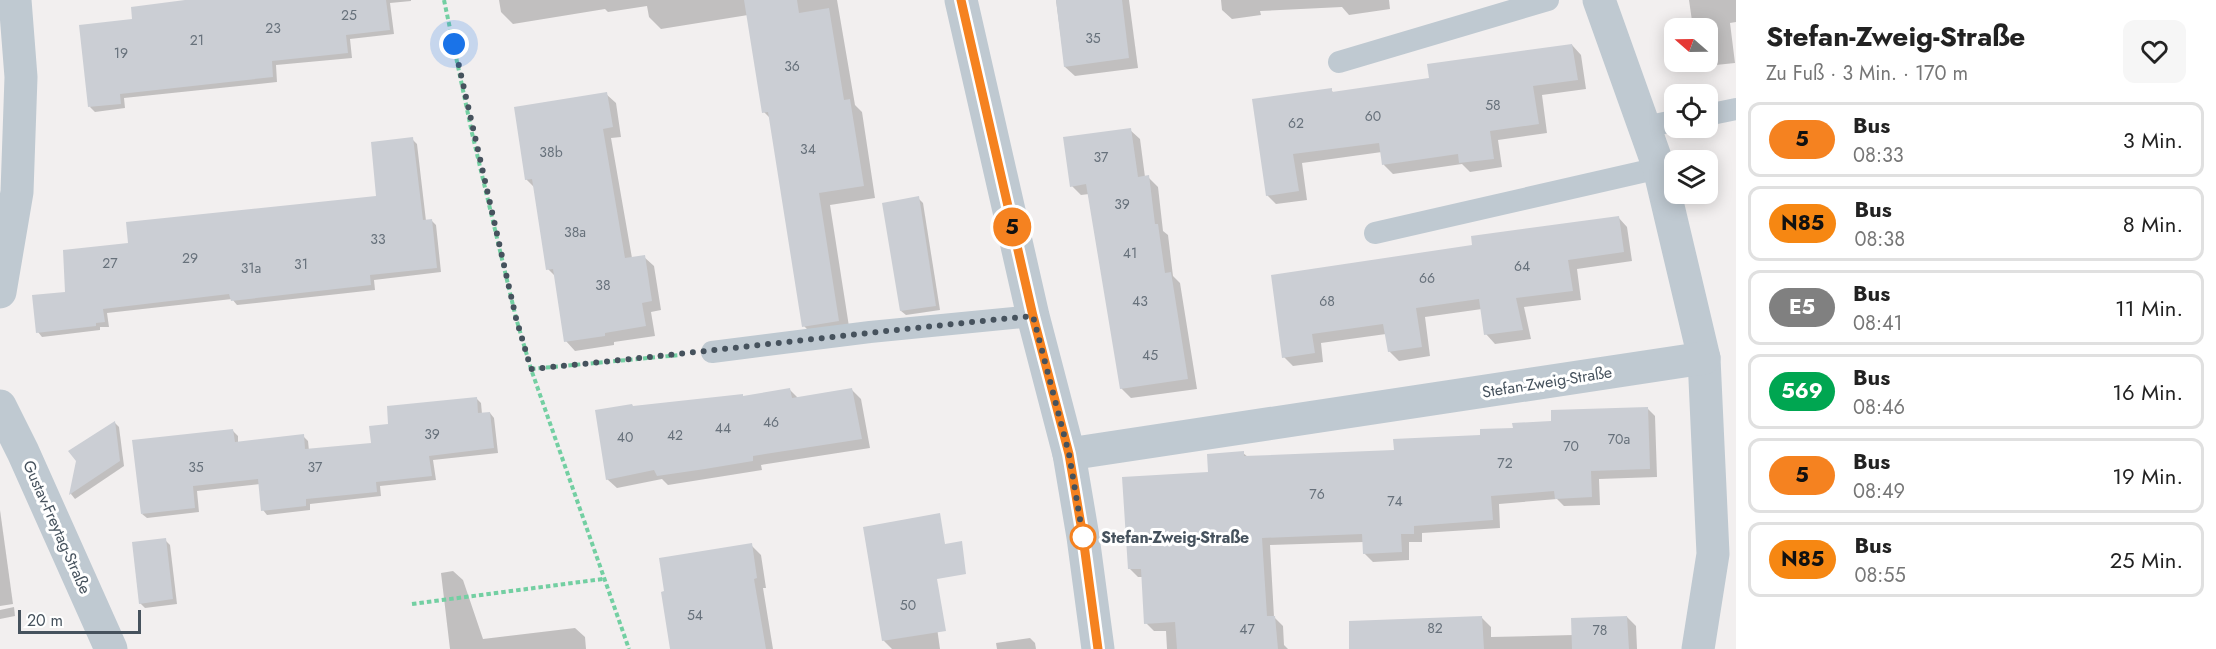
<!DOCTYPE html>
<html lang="de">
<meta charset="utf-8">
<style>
:root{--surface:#fff;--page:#f6f6f6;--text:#222;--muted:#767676;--line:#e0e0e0}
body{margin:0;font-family:Jost,sans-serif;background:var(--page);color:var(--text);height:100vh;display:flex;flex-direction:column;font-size:22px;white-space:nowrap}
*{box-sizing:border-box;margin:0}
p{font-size:20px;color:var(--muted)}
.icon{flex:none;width:33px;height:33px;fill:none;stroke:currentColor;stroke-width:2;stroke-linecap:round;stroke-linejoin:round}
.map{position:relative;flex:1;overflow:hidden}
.side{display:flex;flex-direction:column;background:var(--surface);width:480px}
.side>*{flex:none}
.badge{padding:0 12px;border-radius:20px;font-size:21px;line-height:39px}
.needle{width:39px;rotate:290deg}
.controls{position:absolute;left:1664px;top:18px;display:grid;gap:12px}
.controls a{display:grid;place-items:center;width:54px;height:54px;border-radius:12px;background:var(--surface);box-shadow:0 3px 15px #0003;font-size:30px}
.scale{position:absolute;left:18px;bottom:15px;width:123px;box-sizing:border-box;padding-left:6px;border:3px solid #46525d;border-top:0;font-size:16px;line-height:21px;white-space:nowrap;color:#46525d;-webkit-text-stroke:4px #fff;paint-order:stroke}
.you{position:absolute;width:30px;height:30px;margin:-15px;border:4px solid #fff;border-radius:50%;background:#1a73e8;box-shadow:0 0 0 9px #1a73e833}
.map>.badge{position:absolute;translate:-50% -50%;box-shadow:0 0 0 3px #fff}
.round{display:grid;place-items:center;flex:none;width:63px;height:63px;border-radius:12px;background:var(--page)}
.summary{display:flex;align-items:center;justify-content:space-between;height:102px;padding:0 30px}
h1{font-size:28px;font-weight:700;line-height:45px}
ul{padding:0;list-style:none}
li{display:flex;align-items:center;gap:18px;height:75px;margin:0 12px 9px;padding:0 18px;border:3px solid var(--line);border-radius:12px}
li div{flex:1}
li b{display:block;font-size:22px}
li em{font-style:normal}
li .badge{min-width:66px;font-weight:700;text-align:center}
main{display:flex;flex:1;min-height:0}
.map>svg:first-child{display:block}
.shadow{fill:#0003}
.building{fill:#cbced4}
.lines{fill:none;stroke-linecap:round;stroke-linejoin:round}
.path{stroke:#73cfa2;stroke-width:4;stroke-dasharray:4.5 3;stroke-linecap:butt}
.lane{stroke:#bfc9d1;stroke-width:22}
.street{stroke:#bfc9d1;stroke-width:33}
.line-casing{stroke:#fff;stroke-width:14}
.line{stroke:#f58220;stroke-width:9}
.walk{stroke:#46525d;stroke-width:6;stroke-dasharray:0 10.8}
.stop-dot{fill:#fff;stroke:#f58220;stroke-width:3}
.labels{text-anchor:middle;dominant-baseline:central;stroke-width:6;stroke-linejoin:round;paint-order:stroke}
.number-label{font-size:14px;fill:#67717b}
.street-label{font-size:16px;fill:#46525d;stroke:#fff}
.stop-label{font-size:16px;font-weight:bold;fill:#46525d;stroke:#fff;text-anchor:start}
</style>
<main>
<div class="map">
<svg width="1736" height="649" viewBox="0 0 1736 649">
<rect width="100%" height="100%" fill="#f2efef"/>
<g class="shadow">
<path d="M197,0H411V1L390,3L394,34L350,39L352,58L276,65L277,82L124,98L125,108L95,112L90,107L134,20Z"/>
<path d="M499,0H837L855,105L862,112L875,198L830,205L850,333L816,338L804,326L770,118L764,112L748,15L661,29L649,17L647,6L608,12L605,9L513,24L501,12Z"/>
<path d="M1056,0H1129L1138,68L1075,76L1065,67Z"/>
<path d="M1221,0H1389L1390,9L1349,15L1342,7L1260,11L1261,15L1232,19L1222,10Z"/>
<path d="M1689,0H1736V22L1730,23L1735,63L1706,66L1701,62H1707V28H1693Z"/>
<path d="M1572,45L1581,55L1586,89L1542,95L1547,133L1498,140L1502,167L1470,172L1462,164L1393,174L1384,165L1382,152L1302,163L1307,200L1276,204L1267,195L1331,90L1334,93L1430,79Z"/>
<path d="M606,94L616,103L621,137L611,138L632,258L644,257L654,266L661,310L651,312L655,336L614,342V345L575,351L566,341L556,277L548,269L535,188L526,179Z"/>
<path d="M1130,130L1140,139L1145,177H1148L1158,187L1163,231L1168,235L1173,276L1180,283L1197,389L1131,398L1121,388L1089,194L1081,195L1072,186Z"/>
<path d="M412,139L417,144L426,221L431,220L436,225L441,272L374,280L375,290L237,305L232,299L107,313L109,327H100V330L42,337L38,332L67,293L130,244L378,197Z"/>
<path d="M918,198L923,203L940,310L906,315L901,311Z"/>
<path d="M1618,217L1627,227L1632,261L1577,269L1581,300L1524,307L1531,339L1495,344L1486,334L1482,309L1425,317L1430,356L1399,361L1389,351L1386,334L1321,343L1323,362L1293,366L1284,357L1273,277L1474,247Z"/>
<path d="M851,389L861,399L870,448L761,465L762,470L668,485L662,479L617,488L607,479L634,407L744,397L790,390L798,398Z"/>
<path d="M476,398L481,403L482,414L490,413L494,418L498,453L433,460L436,480L380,486L381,496L310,504V510L267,515L263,510L260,484L197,491L199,512L147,518L142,514L233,431L238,436V443L303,436L308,441L309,451L373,444L390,425Z"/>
<path d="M1647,408L1655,416L1657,477L1599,479L1600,505L1564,506L1557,499L1499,504L1500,528L1422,533V542H1409V560L1373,562L1364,553V542L1270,545L1274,617L1283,626L1284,645L1288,649H1167L1166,631H1154L1146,623L1143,577H1138L1130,569L1210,474L1243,453L1248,457L1395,451L1482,437L1514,429Z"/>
<path d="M115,423L119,427L124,466L75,499L71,494L77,461Z"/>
<path d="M0,510L13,604L0,606Z"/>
<path d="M923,528L940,649H892L883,640Z"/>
<path d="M165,540L170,545L177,604L145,608L140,603Z"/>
<path d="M751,545L761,555L766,588H763L773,649H675Z"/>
<path d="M453,571L463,580L483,639L575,628L585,637L586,649H450L441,573Z"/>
<path d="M14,607L15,616L0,619V610Z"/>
<path d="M1627,617L1636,626L1637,649H1390L1482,618L1491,627V637L1573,635Z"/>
<path d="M1030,638L1035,643L1036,649H997L996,643Z"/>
</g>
<g class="building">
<path d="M185,0H386L390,30L346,35L348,53L272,61L273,77L120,94L121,104L88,107L79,25L132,19L131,7Z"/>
<path d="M744,0H797L799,13L829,8L844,100L850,99L864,186L819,193L839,321L802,327L768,112L762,113Z"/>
<path d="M1056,0H1122L1129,58L1064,67Z"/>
<path d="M1572,44L1578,80L1533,86L1539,124L1490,131L1494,159L1459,163L1458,154L1382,165L1379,143L1293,154L1299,191L1266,196L1252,99L1332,88V92L1429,78L1427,64Z"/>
<path d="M607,92L613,127L603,129L625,258L645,255L652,301L642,303L646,326L605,333V336L564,342L553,269L546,270L532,179L525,180L514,107Z"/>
<path d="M1131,128L1138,177L1149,175L1155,224H1158L1165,273L1171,272L1188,379L1120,389L1086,184L1070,187L1063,137Z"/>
<path d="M413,137L423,220L432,219L437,268L370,275L371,285L231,301L229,294L103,309L105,322L96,323V326L36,333L32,295L65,292L63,250L128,243L126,222L376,196L371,142Z"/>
<path d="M919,196L936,306L900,311L882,203Z"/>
<path d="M1619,216L1624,252L1568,260L1573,291L1516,298L1523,330L1484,335L1479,299L1416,308L1422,347L1388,352L1383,324L1312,334L1315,353L1282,358L1271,275L1472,245L1471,236Z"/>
<path d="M790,388L792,398L852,388L862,439L753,456V461L705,469L657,476L654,470L606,480L595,410L632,404L633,406L743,394V396Z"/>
<path d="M477,397L478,413L490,412L494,448L429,456L432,476L376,482L377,492L306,499V506L261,511L258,479L193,486L195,508L141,514L132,440L233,429L235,442L304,434L305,449L371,443L369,426L388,424L387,406Z"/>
<path d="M1648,407L1650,469L1591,471L1592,497L1555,499L1554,491L1491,496L1493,520L1414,526V534H1401L1402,552L1363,554L1362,534L1262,538L1267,616H1275L1278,649H1177L1175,622L1144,624L1141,569H1128L1122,477L1208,472L1207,454L1244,451V456L1394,450L1393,439L1480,435V429L1513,428L1512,423L1551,421V410Z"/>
<path d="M115,421L120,461L69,495L76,461L68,451Z"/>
<path d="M940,513L945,544L962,541L966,574L937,579L946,631L882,641L863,527Z"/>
<path d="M166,538L173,599L139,604L132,542Z"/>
<path d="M752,543L757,578L754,579L766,649H670L661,592L664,591L659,558Z"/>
<path d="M1482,616L1484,649H1349V621Z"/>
<path d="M1627,616L1629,649H1572L1571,618Z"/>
</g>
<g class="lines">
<g class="path">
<path d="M444,0L472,133L516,318L531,369L629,649"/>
<path d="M531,369L680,355"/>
<path d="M412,604L603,579"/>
</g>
<g class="lane">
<path d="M1339,62L1548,0"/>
<path d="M1707,115L1736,109"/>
<path d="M1644,127L1674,121"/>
<path d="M1375,233L1659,168"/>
<path d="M712,352L870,332L1033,316"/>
</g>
<g class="street">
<path d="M961,0L1033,316L1069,454L1083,537L1098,649"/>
<path d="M1599,0L1659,168L1704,358L1713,554L1698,649"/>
<path d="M0,292L17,192L21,77L15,0"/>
<path d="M0,406L23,452L111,649"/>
<path d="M1069,454L1704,358"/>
</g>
</g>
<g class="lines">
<defs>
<path id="line" d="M961,0L1033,316L1069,454L1083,537L1098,649"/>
</defs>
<use href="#line" class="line-casing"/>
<use href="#line" class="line"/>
<path class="walk" d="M454,44L516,318L531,369C699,353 866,332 1033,316L1069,454L1083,537"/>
</g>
<circle class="stop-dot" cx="1083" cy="537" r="12"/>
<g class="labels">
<g class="number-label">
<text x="349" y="15">25</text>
<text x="273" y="28">23</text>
<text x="1093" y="38">35</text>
<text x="197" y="40">21</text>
<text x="121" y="53">19</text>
<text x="792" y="66">36</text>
<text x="1493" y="105">58</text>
<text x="1373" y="116">60</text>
<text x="1296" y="123">62</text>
<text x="808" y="149">34</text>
<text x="551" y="152">38b</text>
<text x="1101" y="157">37</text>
<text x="1122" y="204">39</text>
<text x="575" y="232">38a</text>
<text x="378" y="239">33</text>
<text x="1130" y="253">41</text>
<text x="190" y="258">29</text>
<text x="110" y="263">27</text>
<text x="301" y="264">31</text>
<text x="1522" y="266">64</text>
<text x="251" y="268">31a</text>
<text x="1427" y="278">66</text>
<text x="603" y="285">38</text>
<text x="1140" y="301">43</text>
<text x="1327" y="301">68</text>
<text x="1150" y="355">45</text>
<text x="771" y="422">46</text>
<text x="723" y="428">44</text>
<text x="432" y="434">39</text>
<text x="675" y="435">42</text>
<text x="625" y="437">40</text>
<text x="1619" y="439">70a</text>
<text x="1571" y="446">70</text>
<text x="1505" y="463">72</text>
<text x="196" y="467">35</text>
<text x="315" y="467">37</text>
<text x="1317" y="494">76</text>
<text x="1395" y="501">74</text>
<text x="908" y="605">50</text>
<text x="695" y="615">54</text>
<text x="1435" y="628">82</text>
<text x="1247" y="629">47</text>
<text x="1600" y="630">78</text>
</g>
<g class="street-label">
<text transform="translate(1547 382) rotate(-9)">Stefan-Zweig-Straße</text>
<text transform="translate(57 527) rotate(66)">Gustav-Freytag-Straße</text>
</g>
<g class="stop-label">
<text x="1101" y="537">Stefan-Zweig-Straße</text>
</g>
</g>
</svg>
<div class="controls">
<a><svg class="needle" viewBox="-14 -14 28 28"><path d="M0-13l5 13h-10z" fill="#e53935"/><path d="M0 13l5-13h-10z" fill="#767676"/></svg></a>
<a><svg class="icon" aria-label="locate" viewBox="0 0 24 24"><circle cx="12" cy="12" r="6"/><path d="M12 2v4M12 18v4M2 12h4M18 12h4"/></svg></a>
<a><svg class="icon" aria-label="layers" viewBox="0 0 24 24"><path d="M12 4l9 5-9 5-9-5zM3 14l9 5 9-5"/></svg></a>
</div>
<div class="scale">20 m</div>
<div class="you" style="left:454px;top:44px"></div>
<b class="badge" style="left:1012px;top:227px;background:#f58220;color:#111">5</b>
</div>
<section class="side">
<div class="summary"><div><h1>Stefan-Zweig-Straße</h1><p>Zu Fuß · 3 Min. · 170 m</p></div><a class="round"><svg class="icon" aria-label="heart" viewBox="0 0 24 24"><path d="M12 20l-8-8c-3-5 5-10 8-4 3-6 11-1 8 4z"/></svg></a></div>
<ul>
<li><span class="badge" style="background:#f58220;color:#111">5</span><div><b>Bus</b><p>08:33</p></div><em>3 Min.</em></li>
<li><span class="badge" style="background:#f68712;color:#111">N85</span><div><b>Bus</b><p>08:38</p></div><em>8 Min.</em></li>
<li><span class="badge" style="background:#808080;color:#fff">E5</span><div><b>Bus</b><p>08:41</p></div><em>11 Min.</em></li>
<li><span class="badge" style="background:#00a651;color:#fff">569</span><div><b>Bus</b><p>08:46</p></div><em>16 Min.</em></li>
<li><span class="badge" style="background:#f58220;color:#111">5</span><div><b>Bus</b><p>08:49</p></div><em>19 Min.</em></li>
<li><span class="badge" style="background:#f68712;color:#111">N85</span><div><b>Bus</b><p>08:55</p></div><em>25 Min.</em></li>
</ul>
</section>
</main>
